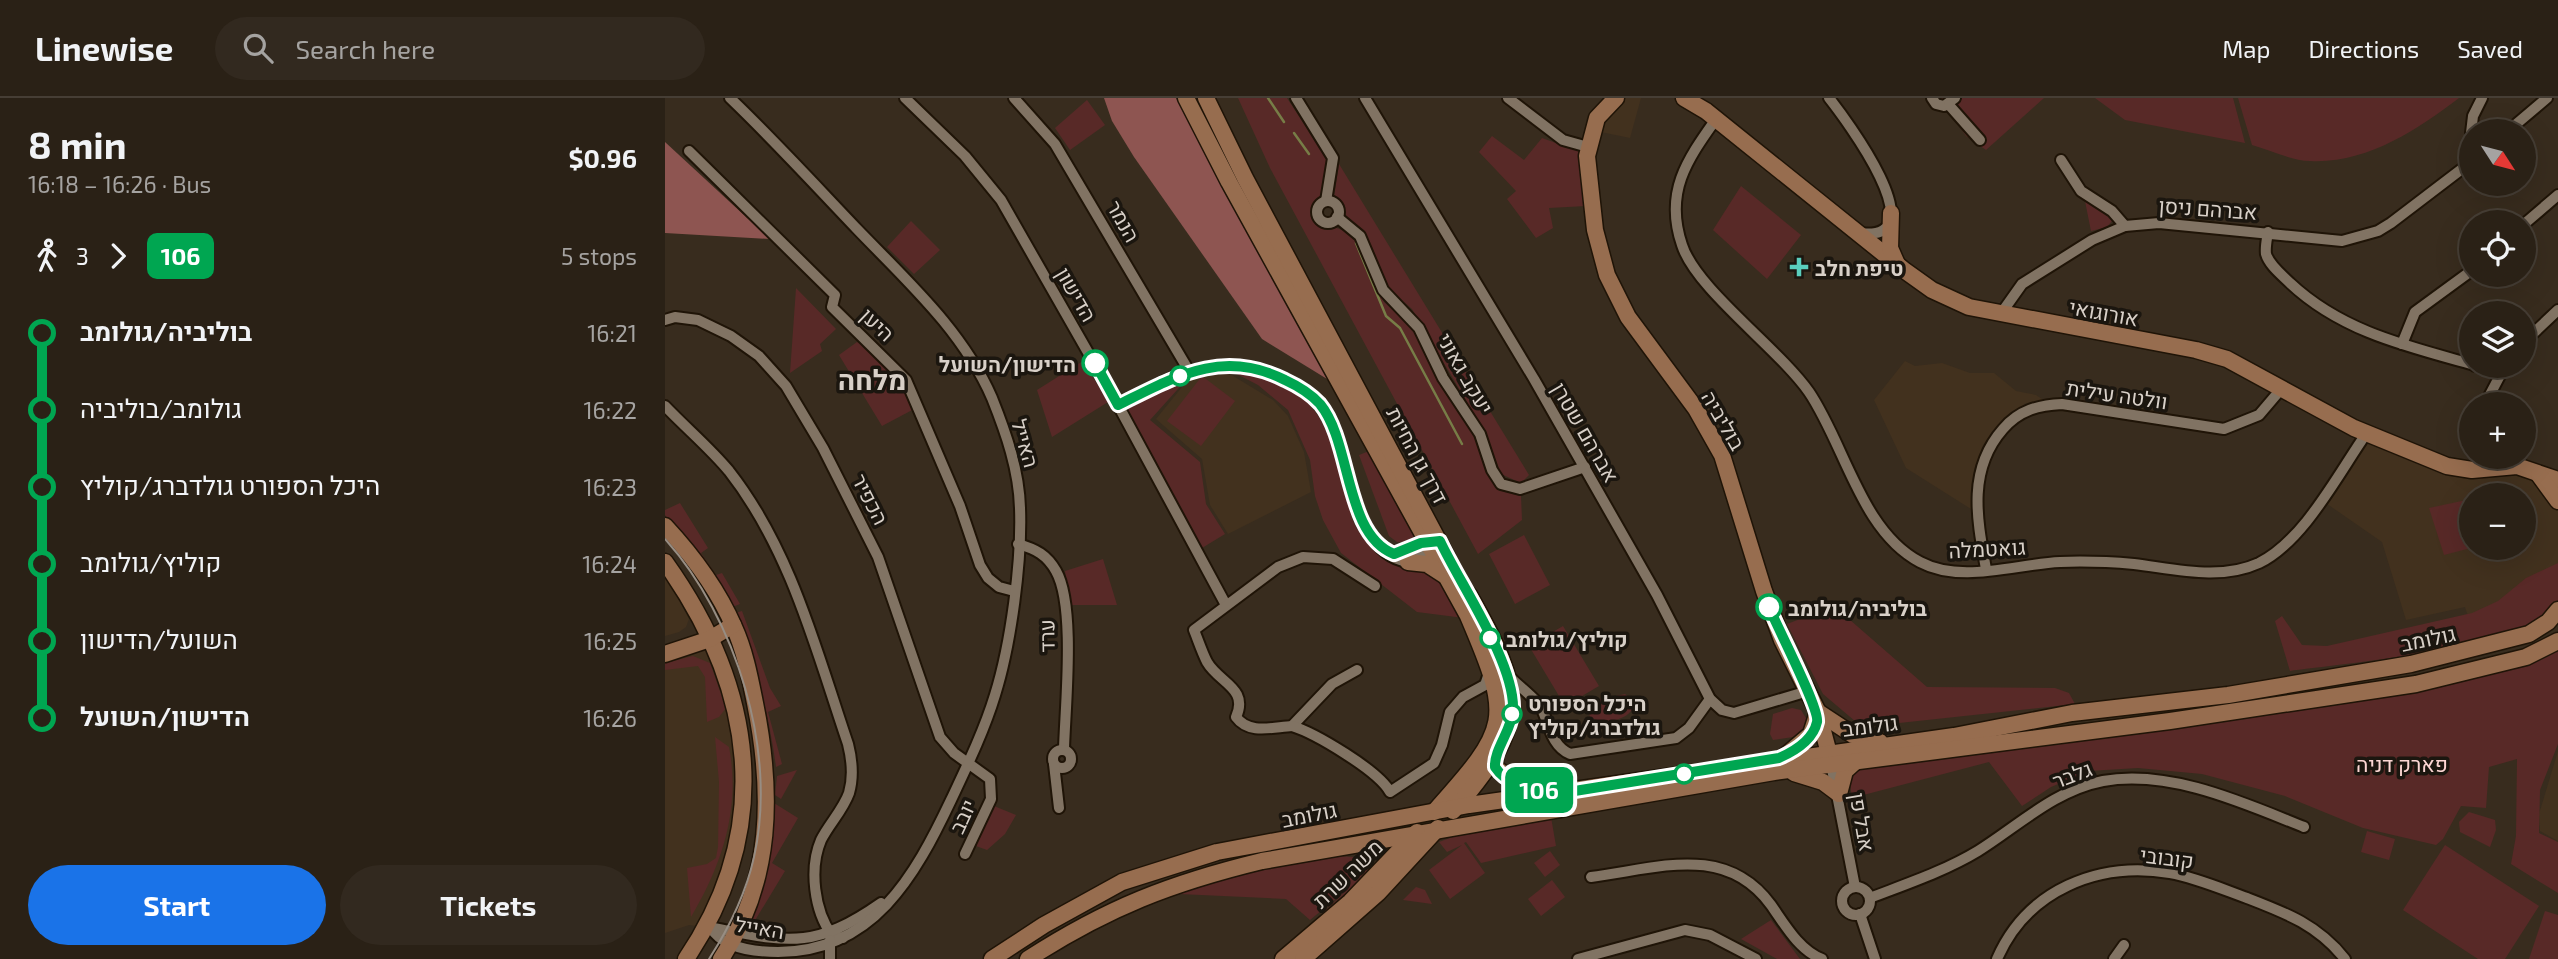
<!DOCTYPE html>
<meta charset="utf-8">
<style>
:root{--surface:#2a2116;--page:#32291f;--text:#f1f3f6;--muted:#a5a3a1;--line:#463e35;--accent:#1a73e8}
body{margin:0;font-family:"Exo 2",Heebo,sans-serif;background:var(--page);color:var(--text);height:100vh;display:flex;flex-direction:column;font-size:26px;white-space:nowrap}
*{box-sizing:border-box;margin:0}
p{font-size:23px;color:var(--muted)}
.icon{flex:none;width:38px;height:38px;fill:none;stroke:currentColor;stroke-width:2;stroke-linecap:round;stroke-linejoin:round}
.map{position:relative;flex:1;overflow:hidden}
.drawer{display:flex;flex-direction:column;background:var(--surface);width:665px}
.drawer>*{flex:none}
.badge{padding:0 14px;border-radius:10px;font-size:24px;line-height:46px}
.needle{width:46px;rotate:126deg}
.buttons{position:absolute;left:1794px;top:21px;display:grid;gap:14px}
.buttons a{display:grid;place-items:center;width:77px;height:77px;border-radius:50%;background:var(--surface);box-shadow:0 7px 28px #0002,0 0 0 2px var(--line);font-size:35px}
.map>.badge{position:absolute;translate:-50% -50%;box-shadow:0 0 0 4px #fff}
.legs{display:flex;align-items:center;gap:10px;height:77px;padding:0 28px;font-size:23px}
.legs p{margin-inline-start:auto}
.summary{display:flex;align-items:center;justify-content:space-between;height:119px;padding:0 28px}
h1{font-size:38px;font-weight:700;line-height:52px}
.cta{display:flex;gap:14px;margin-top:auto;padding:14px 28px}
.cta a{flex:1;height:80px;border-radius:42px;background:var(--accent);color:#fff;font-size:28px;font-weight:700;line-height:80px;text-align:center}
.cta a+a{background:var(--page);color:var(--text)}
ul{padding:0 28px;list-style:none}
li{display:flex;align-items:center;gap:24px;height:77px;font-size:26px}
li i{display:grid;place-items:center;width:10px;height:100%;margin:0 9px;background:currentColor}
li i::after{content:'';width:18px;height:18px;margin:-9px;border:5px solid;border-radius:50%;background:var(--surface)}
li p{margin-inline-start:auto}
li:first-child i{background:linear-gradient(#0000 50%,currentColor 0)}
li:last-child i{background:linear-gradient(currentColor 50%,#0000 0)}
header{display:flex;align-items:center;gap:42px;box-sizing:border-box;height:98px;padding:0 35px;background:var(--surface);border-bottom:2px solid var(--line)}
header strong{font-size:33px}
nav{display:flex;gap:38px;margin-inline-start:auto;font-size:24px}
.search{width:490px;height:63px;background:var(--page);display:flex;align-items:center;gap:18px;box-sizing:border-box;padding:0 24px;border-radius:38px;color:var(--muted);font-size:26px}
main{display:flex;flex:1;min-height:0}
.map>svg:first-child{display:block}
.built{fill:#42311e;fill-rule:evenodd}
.green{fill:#582927}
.forest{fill:#8e5551}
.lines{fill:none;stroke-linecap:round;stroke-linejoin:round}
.stream{stroke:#777d47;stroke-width:2.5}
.street-casing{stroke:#1f1407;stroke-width:14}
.secondary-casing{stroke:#1f1407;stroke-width:19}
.street{stroke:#817363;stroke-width:10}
.secondary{stroke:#976d4f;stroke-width:16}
.tram{stroke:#978d83;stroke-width:2}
.line-1-casing{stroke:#fff;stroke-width:16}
.line-1{stroke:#00a651;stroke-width:10}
.poi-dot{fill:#5acebd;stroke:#1b160f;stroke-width:2.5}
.stop-1-dot{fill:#fff;stroke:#00a651;stroke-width:3.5}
.labels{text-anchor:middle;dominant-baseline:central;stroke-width:7;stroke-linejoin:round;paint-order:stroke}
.street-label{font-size:21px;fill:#d8d0c8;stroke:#1b160f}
.poi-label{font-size:21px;font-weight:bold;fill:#d8d0c8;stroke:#1b160f;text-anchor:start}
.stop-label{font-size:21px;font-weight:bold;fill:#d8d0c8;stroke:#1b160f;text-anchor:start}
.park-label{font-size:21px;fill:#fcd6d3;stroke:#1b160f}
.district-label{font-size:28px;font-weight:bold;fill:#d8d0c8;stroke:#1b160f}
</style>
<header>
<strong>Linewise</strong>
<div class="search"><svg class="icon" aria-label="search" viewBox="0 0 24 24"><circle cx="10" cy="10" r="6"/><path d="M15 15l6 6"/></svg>Search here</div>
<nav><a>Map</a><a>Directions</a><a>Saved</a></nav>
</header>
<main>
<section class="drawer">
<div class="summary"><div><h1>8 min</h1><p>16:18 – 16:26 · Bus</p></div><b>$0.96</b></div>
<div class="legs"><svg class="icon" aria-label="walk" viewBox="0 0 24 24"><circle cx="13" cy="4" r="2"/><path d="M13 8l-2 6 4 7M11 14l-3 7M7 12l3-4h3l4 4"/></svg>3<svg class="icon" aria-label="forward" viewBox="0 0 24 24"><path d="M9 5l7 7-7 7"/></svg><b class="badge" style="background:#00a651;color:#fff">106</b><p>5 stops</p></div>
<ul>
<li><i style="color:#00a651"></i><b>בוליביה/גולומב</b><p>16:21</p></li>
<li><i style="color:#00a651"></i><span>גולומב/בוליביה</span><p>16:22</p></li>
<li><i style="color:#00a651"></i><span>היכל הספורט גולדברג/קוליץ</span><p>16:23</p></li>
<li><i style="color:#00a651"></i><span>קוליץ/גולומב</span><p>16:24</p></li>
<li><i style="color:#00a651"></i><span>השועל/הדישון</span><p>16:25</p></li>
<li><i style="color:#00a651"></i><b>הדישון/השועל</b><p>16:26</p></li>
</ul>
<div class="cta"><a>Start</a><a>Tickets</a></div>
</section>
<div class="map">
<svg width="1893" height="861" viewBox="0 0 1893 861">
<rect width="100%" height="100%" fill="#382c1e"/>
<g class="built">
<path d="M951,0H976L965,40L926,32Z"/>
<path d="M1240,263L1250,268L1277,265L1305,275H1329L1351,293L1371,297L1380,303L1361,305L1339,321L1318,347L1309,372L1306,411L1241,370L1209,302Z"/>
<path d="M555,270L608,302L623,318L639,354L646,394L563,436L545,407L537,361L491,321L526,278Z"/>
<path d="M1701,336L1782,368H1852L1893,403V484L1803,518L1800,509L1741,522L1717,444L1655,401ZM1806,397H1858V450H1806Z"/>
<path d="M0,476L24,521L21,529L14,534L0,538Z"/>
<path d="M45,541L64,594L80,702L41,829L24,827L0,835V556Z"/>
<path d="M1893,653V743L1875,733L1874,716Z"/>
</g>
<g class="green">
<path d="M573,0H622L664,64V81L647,114L651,123L683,134L696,148L706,180L719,204L751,234L795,311L812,343L823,377L837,393L856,398L857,422L813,456L605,70Z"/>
<path d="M1275,0H1379L1321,52L1301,38Z"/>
<path d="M1430,0H1568L1580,45L1460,22Z"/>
<path d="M1573,0H1794C1752,32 1701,66 1645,63C1627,63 1605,52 1587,47Z"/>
<path d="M422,2L440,27L405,52L390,30Z"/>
<path d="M827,38L859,62L877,40L916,54L921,108L884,110L888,130L871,140L842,101L851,93L814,54Z"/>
<path d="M674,66L864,377L856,385L836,376L821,336L754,223L747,211L724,191L707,149L698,136L677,118L678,111L669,99Z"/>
<path d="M1076,88L1136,137L1102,181L1048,132Z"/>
<path d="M1420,103L1443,115L1447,123L1442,129L1426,133Z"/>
<path d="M246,123L275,152L249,176L222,149Z"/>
<path d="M131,190L171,231L155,246L157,253L125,275Z"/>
<path d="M192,244C220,259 236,282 251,310L217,328L174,257Z"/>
<path d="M418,263L443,304L387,339L372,292Z"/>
<path d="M564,272C644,279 662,320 680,389C684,403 685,424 695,435C714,458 760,463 777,483C786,494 792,508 799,520L752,514L676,455L658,422L650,398L645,362L623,312L593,287Z"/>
<path d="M537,278L570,303L536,348L502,323Z"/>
<path d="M521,282L485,322L535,364L541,406L560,436L537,450L460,312Z"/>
<path d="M704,353L753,443L750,446L732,444L724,438L694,357Z"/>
<path d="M1806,401V450L1779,457L1764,410Z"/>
<path d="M15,405L43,450L36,455L51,477L57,475L75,506L65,510L0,417V412Z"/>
<path d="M859,437L885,487L850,506L824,456Z"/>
<path d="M438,461L452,507H405L400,473Z"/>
<path d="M1893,465C1893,475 1893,492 1893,502C1876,549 1673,566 1625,573L1610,523L1617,518L1637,547L1662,548L1807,515L1833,503L1861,480Z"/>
<path d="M1169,508L1262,589L1390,590L1404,595L1410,606L1197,629L1158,596L1122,526Z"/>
<path d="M77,513L105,590L116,608L103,614L117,666L111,669C104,615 90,565 70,515Z"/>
<path d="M898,528L934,588L900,608L864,548Z"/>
<path d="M1893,553V646L1875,692L1874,735L1893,744V795L1846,766L1851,738L1852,661L1824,669L1821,710L1796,708L1778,741L1771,747L1698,730L1620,698L1537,676L1473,670L1424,673L1386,689L1357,708L1324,664L1187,700L1184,679L1193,672L1509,628L1847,570Z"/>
<path d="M28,558L45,565L61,610L54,619L42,624L40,579L33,568L0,572V565Z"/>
<path d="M960,596L969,604C969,622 938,628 925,619L923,611L927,603Z"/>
<path d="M1127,610L1136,612L1144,625L1135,638L1108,642L1105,636L1108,616Z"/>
<path d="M50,639L64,649C76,710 57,767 26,819L22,770L42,766L51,760L53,749L54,684Z"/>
<path d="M132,672L116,701L110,697L112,678Z"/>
<path d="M109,705L133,720L107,765L120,773L86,829L84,823L105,745Z"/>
<path d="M329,708L351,717L340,736L322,752L311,748Z"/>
<path d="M1804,714L1830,722L1831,732L1825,749L1795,734L1794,724Z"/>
<path d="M886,719L891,748L816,765L801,744L799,745L820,775L785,801L764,772L797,747L782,754L774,744L793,737Z"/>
<path d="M1702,733L1730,741L1724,762L1696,754Z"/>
<path d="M1780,747L1874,808L1840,861H1813L1738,812Z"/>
<path d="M885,753L895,767L880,779L869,765Z"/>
<path d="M670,758L690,759L701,763L704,771L697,782L650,822L684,790L645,822L621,801L514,796C563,773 618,767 670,758Z"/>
<path d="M887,782L900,799L876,818L863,801Z"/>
<path d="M751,789L760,792L767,806L738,802Z"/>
<path d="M1880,813L1893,817V861H1864Z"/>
<path d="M1106,822L1135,861H1112L1076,841Z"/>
</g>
<g class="forest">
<path d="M439,0H511L667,284L597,241L469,59L447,23Z"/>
<path d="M0,44L105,141L0,135Z"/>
</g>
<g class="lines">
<g class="stream">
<path d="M603,0L619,24"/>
<path d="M629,35L644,56"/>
<path d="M691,145L721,218L735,230L797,346"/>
</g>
<defs>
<g id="street">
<path d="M240,0L300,58L336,102L453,307L561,507"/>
<path d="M349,0L390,46L524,273"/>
<path d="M631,0L668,60L661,103"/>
<path d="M700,0L869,281L992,497L1045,601L1057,612L1069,615L1143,593"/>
<path d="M843,0L898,42L923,49"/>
<path d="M1164,0C1179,19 1274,145 1195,135"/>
<path d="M1267,0L1271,6L1279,8L1290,0"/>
<path d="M1284,7L1315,42"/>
<path d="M1051,21C1022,62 999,94 1017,147C1031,191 1113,250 1144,294C1180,347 1196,433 1255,464C1296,486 1351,466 1395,464C1420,463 1445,464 1469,466C1510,471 1555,483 1594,465C1639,443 1673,376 1701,336"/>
<path d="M1843,33L1882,0"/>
<path d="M1806,35L1808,18L1817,0"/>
<path d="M24,53L170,197L167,209L241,282L295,408L315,467L323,480L334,489L349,493"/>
<path d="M1396,62L1416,93L1447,113L1460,128"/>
<circle cx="663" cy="114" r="11"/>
<path d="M672,119L695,138L718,192L754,230L778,280L815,336L827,372L836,386L855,391L920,369"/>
<path d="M1858,127L1893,97"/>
<path d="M1603,134C1602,141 1600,149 1601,156C1604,167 1617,177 1625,185C1676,233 1741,248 1806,266"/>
<path d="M1335,217L1357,186L1427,142L1460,128L1494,125L1677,143L1713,133L1726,125L1806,64"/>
<path d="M0,222L10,219L33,222L66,238L94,258L121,288L158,350L213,459L275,639L289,655L325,681L326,701L300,756"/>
<path d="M1858,245L1893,212"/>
<path d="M1737,246L1750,214L1806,173"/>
<path d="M1810,268L1836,273"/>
<path d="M1820,306L1840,268"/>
<path d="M453,307C476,296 502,279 527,273C557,265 588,265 616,279C630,287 644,294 655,307C687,345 683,456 743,464L770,447"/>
<path d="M0,308C21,330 45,350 64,373C126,452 151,552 183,646C187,662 189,678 184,695C178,712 164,726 156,742C144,770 149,813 167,837L178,840"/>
<path d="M353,446C371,451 382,457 391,473C411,508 400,610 399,651"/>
<path d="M723,454L729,456L767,444"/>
<path d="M1321,471C1312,421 1302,372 1338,331C1354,312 1374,307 1397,306L1559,331L1594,317L1617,290"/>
<path d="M692,572L667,586L627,628C608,629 584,637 571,619C584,590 554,585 542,564C537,554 533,542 529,532L613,469L638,459L668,461L710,488"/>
<path d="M843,577C850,585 873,603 876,609C884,625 886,648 905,656L1011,640L1024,630L1045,601"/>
<path d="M627,628C650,635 714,673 725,694L769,665L777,647L785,614L798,599L820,587L824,575"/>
<circle cx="397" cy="661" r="9"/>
<path d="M389,666L394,710"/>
<path d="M1166,666L1190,789"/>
<path d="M926,779C991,771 1060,744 1106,807C1120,827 1134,852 1157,861"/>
<circle cx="1191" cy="803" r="14"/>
<path d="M1205,800C1241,786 1280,773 1313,753C1353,728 1390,692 1438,683C1505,671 1579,705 1639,729"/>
<path d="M1195,816L1210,861"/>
<path d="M43,829C120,843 146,854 216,805"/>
<path d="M46,830C59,851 90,854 113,854C208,854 250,778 286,702C302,668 319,633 330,597C346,546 357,463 355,410C354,372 341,335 327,300C298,233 242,183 192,131C150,87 109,42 65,0"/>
<path d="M165,861V842"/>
<path d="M913,861L1020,832L1045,837L1091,861"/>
<path d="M1332,861C1362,792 1433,763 1505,775C1532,780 1557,791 1582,800C1621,815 1653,827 1680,861"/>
<path d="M1449,861L1459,847"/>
</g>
<g id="secondary">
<path d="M521,0L564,84L803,518C848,623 845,629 769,714"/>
<path d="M541,0L580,80L782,459"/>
<path d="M951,0L932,20L922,58L930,132L942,177L963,219L1031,311L1057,357L1099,493L1117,542L1153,614L1166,663"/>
<path d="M1019,0L1041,13L1239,172L1267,192L1304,209L1531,252L1562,261L1689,330L1782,368L1807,372L1852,368L1893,382"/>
<path d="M1226,115L1225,150L1232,166"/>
<path d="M1874,377L1893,403"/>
<path d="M0,428C27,457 53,492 69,529C80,553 85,580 90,605C108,694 108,783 56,861"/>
<path d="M0,464C90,590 110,729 21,861"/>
<path d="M743,464L762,466L779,477"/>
<path d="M0,556L45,541L68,527"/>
<path d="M1153,614L1188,637L1215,644"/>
<path d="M1120,658L1146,636L1153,614"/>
<path d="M830,661V669L849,685L878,693"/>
<path d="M1129,675L1158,684L1174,696L1180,673L1191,663"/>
<path d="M788,713C864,626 861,597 804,497"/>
<path d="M327,861L379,827L457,784L552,754L804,707L1289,638L1407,615L1563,597L1746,566L1864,536L1883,524L1893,512"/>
<path d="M363,861C442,810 506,785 597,763L1109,674L1505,623L1751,586L1861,559L1893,543"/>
<path d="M618,861L685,804L752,734"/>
<path d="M638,861L713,795L773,730"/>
</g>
</defs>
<use href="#street" class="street-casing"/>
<use href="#secondary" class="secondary-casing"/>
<use href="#street" class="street"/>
<use href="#secondary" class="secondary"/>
<path class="tram" d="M0,441C71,520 113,654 89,759C81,795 64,830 44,861"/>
</g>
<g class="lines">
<defs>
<path id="line-1" d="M430,265L453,307C510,279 557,250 620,282C633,288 645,295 655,306C687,345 679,436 729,456L756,445L775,443C795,486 850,565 848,612C847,632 829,651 830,669C843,689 869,691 891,696L1114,660C1130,653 1148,642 1152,624C1155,611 1112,529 1104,509"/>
</defs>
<use href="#line-1" class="line-1-casing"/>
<use href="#line-1" class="line-1"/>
</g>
<path class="poi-dot" d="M1130.5 158.5h7v7h7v7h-7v7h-7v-7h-7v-7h7z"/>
<g class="stop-1-dot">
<circle cx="430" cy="265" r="12"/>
<circle cx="515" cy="278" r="9"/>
<circle cx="1104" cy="509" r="12"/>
<circle cx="825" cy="540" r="9"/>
<circle cx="847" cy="616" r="9"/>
<circle cx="1019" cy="676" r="9"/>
</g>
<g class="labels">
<g class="street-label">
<text transform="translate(1543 110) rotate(4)">אברהם ניסן</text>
<text transform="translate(459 123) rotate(60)">הנמר</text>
<text transform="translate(412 196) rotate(60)">הדישון</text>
<text transform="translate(1439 214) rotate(10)">אורוגואי</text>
<text transform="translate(213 226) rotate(44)">היען</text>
<text transform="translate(801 275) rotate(60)">יעקב גאוני</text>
<text transform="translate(1452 296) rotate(8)">וולטה עילית</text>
<text transform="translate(1059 322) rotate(60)">בוליביה</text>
<text transform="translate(921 334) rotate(60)">אברהם שטרן</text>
<text transform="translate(361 345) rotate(74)">האייל</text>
<text transform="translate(753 357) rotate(62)">דרך גן החיות</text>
<text transform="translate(206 401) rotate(63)">הכפיר</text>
<text transform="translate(1322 450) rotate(-3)">גואטמלה</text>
<text transform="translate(381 538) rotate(-91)">ערד</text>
<text transform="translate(1763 540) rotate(-12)">גולומב</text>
<text transform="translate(1205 627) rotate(-7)">גולומב</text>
<text transform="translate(1407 676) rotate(-21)">גלבר</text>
<text transform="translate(644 716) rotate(-11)">גולומב</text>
<text transform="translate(297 718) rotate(-65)">יובב</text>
<text transform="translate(1198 724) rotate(80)">אבל פן</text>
<text transform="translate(1502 759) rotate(7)">קובובי</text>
<text transform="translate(682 775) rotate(-44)">משה שרת</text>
<text transform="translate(95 829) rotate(9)">האייל</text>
</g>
<g class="poi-label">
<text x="1150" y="169">טיפת חלב</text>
</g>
<g class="stop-label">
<text x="411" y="265" text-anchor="end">הדישון/השועל</text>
<text x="1123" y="509">בוליביה/גולומב</text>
<text x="841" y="540">קוליץ/גולומב</text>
<text x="863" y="604">היכל הספורט<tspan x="863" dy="24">גולדברג/קוליץ</tspan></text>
</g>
<g class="park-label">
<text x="1737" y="665">פארק דניה</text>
</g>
<g class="district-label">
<text x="207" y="281">מלחה</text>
</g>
</g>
</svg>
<div class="buttons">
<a><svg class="needle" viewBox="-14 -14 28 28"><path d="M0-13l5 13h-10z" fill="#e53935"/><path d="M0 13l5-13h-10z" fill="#a5a3a1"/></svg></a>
<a><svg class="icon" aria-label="locate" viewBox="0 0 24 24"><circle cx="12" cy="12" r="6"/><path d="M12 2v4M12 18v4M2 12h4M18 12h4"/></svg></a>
<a><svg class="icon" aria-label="layers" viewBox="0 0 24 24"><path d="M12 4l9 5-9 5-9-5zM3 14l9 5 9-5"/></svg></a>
<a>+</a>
<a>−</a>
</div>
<b class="badge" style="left:874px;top:692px;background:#00a651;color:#fff">106</b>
</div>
</main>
